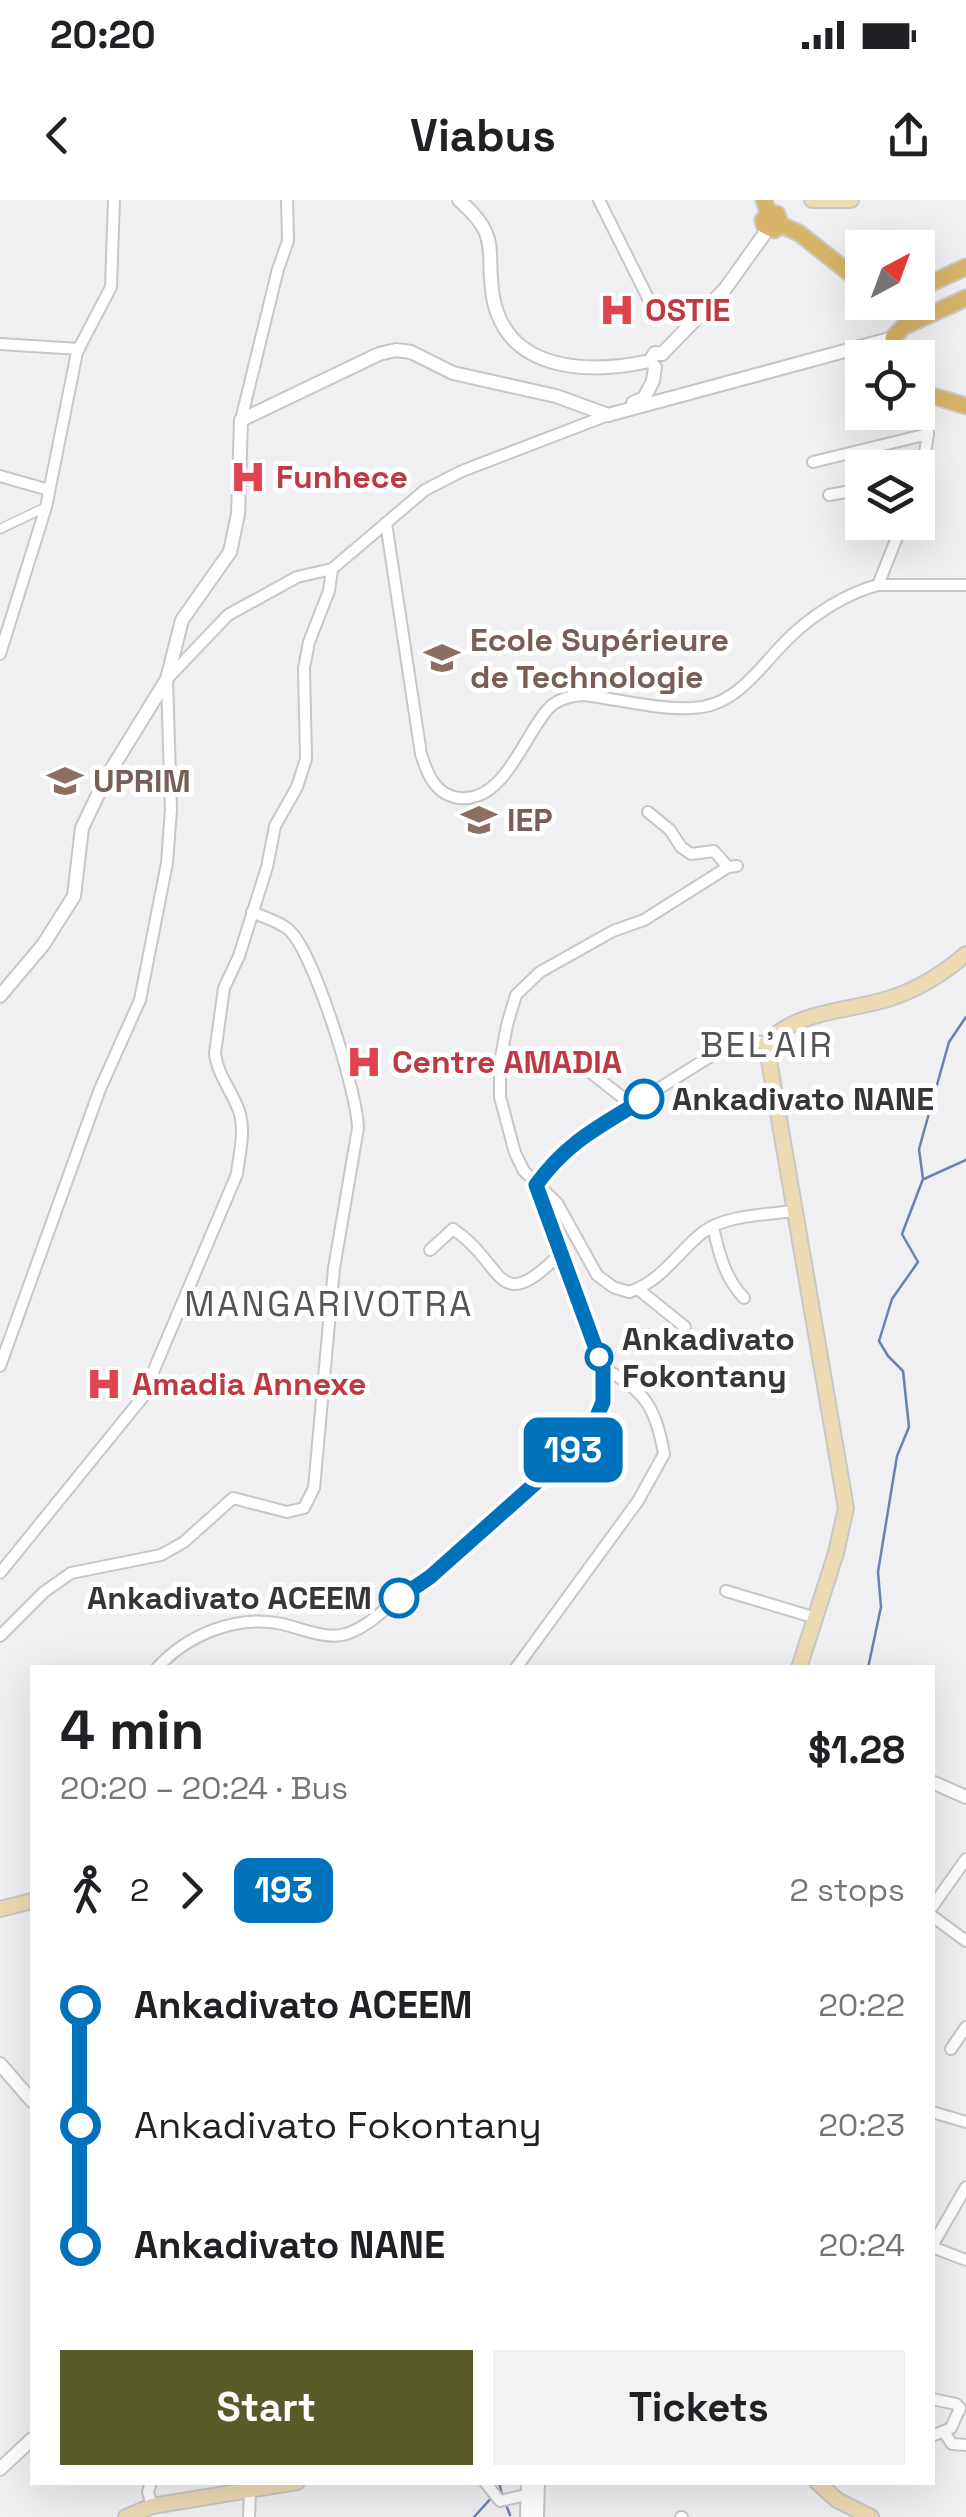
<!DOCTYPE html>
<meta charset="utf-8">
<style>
:root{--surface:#fff;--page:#f2f2f2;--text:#202124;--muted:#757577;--accent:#585a27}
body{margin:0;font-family:"Space Grotesk",sans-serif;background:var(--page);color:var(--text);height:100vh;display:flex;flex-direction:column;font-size:38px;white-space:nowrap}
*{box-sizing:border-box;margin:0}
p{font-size:32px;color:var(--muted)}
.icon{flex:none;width:55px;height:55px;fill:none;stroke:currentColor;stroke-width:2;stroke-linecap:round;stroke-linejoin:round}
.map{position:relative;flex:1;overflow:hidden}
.details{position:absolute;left:30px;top:1465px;width:905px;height:820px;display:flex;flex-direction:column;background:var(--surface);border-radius:0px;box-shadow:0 10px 40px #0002}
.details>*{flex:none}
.badge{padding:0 20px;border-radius:15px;font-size:35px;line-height:65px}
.needle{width:65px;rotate:41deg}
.buttons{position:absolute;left:845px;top:30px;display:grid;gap:20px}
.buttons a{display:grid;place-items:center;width:90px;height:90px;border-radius:0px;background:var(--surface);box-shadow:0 10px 40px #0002;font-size:50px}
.map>.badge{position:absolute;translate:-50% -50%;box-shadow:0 0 0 5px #fff}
.legs{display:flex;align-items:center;gap:15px;height:110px;padding:0 30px;font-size:32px}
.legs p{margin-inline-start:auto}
.overview{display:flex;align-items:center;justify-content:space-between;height:170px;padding:0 30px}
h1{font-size:55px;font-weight:800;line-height:75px}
.button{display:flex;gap:20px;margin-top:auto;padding:20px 30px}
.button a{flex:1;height:115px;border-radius:0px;background:var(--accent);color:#fff;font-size:40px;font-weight:800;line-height:115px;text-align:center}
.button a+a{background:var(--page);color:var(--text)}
ul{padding:0 30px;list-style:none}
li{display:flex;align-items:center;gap:35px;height:120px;font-size:38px}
li i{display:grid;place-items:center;width:15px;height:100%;margin:0 12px;background:currentColor}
li i::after{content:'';width:25px;height:25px;margin:-12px;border:8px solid;border-radius:50%;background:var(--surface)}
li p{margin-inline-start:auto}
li:first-child i{background:linear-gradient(#0000 50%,currentColor 0)}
li:last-child i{background:linear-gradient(currentColor 50%,#0000 0)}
.status{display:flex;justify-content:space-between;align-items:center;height:70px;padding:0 50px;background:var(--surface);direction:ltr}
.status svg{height:28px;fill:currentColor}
header{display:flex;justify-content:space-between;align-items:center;height:130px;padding:0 30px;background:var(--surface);font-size:45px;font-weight:800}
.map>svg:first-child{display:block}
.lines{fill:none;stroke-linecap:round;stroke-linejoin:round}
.stream{stroke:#6882af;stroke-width:2.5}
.pedestrian-casing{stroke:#c7c7ca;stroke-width:11}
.minor-casing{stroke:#c7c7ca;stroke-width:14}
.tertiary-casing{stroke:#c7c7ca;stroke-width:16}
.secondary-casing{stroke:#c7c7ca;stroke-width:18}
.primary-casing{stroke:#cbcacb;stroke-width:19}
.pedestrian{stroke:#fff;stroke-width:8}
.minor{stroke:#fff;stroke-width:10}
.tertiary{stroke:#fff;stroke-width:12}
.secondary{stroke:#ecdab3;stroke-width:14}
.primary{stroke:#d8b468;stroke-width:15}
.line-1-casing{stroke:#fff;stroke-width:22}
.line-1{stroke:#0072bc;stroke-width:15}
.stop-1-dot{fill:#fff;stroke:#0072bc;stroke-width:5}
.labels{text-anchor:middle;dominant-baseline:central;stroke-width:10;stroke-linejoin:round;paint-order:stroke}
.health-label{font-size:32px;font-weight:bold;fill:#be3a42;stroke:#fff;text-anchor:start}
.education-label{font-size:32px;font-weight:bold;fill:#785e54;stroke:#fff;text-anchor:start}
.stop-label{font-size:32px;font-weight:bold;fill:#363537;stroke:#fff;text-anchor:start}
.neighbourhood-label{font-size:35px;letter-spacing:2.5px;fill:#555456;stroke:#fff}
</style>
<div class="status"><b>20:20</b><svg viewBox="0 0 49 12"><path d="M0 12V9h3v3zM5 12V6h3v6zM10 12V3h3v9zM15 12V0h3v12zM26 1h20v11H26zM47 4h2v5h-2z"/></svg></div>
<header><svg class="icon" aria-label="back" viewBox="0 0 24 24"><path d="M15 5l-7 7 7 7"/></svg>Viabus<svg class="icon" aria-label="share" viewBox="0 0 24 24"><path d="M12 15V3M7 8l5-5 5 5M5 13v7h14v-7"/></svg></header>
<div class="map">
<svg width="966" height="2317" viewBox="0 0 966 2317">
<rect width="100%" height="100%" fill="#f0eff2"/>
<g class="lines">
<g class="stream">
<path d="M924,979L966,960"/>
<path d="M868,1468L881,1407L878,1372L897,1256L909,1227L903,1171L888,1156L879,1141L892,1099L918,1062L902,1034L923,979L919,949L949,842L966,817"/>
<path d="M499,2282L502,2295"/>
<path d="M505,2302L510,2315"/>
<path d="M474,2317L493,2296"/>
</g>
<defs>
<path id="pedestrian" d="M0,329L46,307"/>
<g id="minor">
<path d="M599,0L651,104"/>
<path d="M0,144L79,149"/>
<path d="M241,220L278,69L288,41L287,0"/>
<path d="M813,262L928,234"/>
<path d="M0,276L49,290"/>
<path d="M829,295L862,289"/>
<path d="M918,296L928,234L926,194"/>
<path d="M386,323L421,554C427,573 435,595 459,598C504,603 523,537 548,509C557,499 570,496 583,495C618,499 657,510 692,508C738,507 761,464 791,436C814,414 847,393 878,385H966"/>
<path d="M878,385L903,322"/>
<path d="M0,454L46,307L77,152L111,87L114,0"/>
<path d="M648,612L670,630L681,647L691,654L714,651L728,667"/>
<path d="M737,666L728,667L644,720L613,731L540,772L516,795L507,825L500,862V897L515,953L524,971L557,1003L597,1075L613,1087L629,1092C662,1081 676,1054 702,1033C724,1015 765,1015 793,1011"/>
<path d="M576,861L622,897L628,909"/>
<path d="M713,1027C719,1054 725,1078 744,1098"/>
<path d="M430,1050L453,1029C506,1064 495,1120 562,1052"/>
<path d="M638,1089L685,1127"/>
<path d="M0,1166L100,889L140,800L167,663L171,610L167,479L228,415L297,377L332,369L425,290L462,271L608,215"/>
<path d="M0,1373L142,1198L237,974C239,954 246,931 239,911C232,891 217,874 215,853L224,788L239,756L267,667L275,626L297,587L306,559L304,468L309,442L329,391L332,369"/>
<path d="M726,1391L816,1418"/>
<path d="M0,1436L44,1392L71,1373L161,1355L184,1342L233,1298L287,1312L304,1308L314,1288L334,1068L358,928C357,892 314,751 288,729C278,721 263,717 252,712"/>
<path d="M157,1468C187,1435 237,1414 282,1424C303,1429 329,1441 349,1433C370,1425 382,1411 399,1398C461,1352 517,1299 575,1249C587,1235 599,1220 603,1202C611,1160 554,1030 536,985L557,956L580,938L722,849L746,839L766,843"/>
<path d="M516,1468L638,1301L664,1254C656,1208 645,1190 603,1168"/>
<path d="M932,1707L966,1659"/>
<path d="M932,1716L966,1741"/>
<path d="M951,1849L966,1827"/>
<path d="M932,1912L966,1922"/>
<path d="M932,2046L966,1987"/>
<path d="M932,2047L966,2060"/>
<path d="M932,2199L956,2204L960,2208L951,2228L932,2236"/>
<path d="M944,2232L952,2244L966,2245"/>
<path d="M151,2282L148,2292L152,2306"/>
<path d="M485,2282L500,2301L526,2295"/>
<path d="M249,2317L250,2290"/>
<path d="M681,2317H682"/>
</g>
<g id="tertiary">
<path d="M459,0C502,38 485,48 493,97C507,173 590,174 650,161L655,153L662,154"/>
<path d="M662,154L725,89L768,29"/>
<path d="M633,203L644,198L653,181L655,167"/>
<path d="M608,215L893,138"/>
<path d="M0,796L43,745L74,696L82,628L106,578L167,479L182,420L230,352L238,314L241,220L379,154L396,150L411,152L453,173L556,196L608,215"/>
<path d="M932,1582L966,1597"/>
<path d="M0,1864L32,1901"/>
<path d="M0,2269L32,2239"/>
<path d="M527,2317L528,2282"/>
<path d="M537,2317L538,2282"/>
</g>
<g id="secondary">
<path d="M812,0H851"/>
<path d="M799,1468L836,1353L846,1308L766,843C800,809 848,812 891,798C918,789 944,773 966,754"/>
<path d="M0,1709L32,1701"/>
<path d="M817,2282L837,2300L871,2317"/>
<path d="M126,2317L152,2306L297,2282"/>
</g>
<g id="primary">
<path d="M764,0L768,13L763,20L764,25L774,30L781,25"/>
<path d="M768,13L777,14L781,25L799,33L862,83"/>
<path d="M918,89L966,67"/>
<path d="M902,158L893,138L903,127L966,98"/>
<path d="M918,186L926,194L966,206"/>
</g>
</defs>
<use href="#pedestrian" class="pedestrian-casing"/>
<use href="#minor" class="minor-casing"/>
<use href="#tertiary" class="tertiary-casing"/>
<use href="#secondary" class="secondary-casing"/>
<use href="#primary" class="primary-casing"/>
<use href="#pedestrian" class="pedestrian"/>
<use href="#minor" class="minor"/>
<use href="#tertiary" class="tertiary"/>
<use href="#secondary" class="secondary"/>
<use href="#primary" class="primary"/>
</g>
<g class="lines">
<defs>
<path id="line-1" d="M399,1398L430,1377L575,1248L592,1228L603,1202V1168L536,985C568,941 599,927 644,899"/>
</defs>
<use href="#line-1" class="line-1-casing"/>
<use href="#line-1" class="line-1"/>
</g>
<defs>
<symbol id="hospital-bare" viewBox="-9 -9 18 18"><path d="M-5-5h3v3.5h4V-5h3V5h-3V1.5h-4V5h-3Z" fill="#e0444e" stroke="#fff" stroke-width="2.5" paint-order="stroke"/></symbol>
<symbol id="university-bare" viewBox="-9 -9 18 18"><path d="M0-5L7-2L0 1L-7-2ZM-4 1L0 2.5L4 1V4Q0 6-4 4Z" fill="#8d6e63" stroke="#fff" stroke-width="2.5" paint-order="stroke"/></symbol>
</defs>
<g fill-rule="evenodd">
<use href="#hospital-bare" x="592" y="85" width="50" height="50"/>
<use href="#hospital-bare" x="223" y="252" width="50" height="50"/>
<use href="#university-bare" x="417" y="433" width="50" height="50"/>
<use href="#university-bare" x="40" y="556" width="50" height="50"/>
<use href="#university-bare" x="454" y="595" width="50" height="50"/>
<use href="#hospital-bare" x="339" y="837" width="50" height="50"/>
<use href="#hospital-bare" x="79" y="1159" width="50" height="50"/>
</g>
<g class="stop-1-dot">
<circle cx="644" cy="899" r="18"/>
<circle cx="599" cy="1157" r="12"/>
<circle cx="399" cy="1398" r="18"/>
</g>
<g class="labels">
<g class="health-label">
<text x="645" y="110">OSTIE</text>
<text x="276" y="277">Funhece</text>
<text x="392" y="862">Centre AMADIA</text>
<text x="132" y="1184">Amadia Annexe</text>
</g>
<g class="education-label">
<text x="470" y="440">Ecole Supérieure<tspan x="470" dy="37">de Technologie</tspan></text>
<text x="93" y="581">UPRIM</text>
<text x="507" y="620">IEP</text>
</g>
<g class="stop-label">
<text x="672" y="899">Ankadivato NANE</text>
<text x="622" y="1139">Ankadivato<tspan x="622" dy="37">Fokontany</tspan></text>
<text x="372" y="1398" text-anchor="end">Ankadivato ACEEM</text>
</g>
<g class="neighbourhood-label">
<text x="767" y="845">BEL'AIR</text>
<text x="329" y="1104">MANGARIVOTRA</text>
</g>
</g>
</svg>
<div class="buttons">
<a><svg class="needle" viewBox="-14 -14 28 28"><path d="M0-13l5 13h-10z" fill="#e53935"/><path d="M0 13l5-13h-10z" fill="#757577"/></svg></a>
<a><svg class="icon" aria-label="locate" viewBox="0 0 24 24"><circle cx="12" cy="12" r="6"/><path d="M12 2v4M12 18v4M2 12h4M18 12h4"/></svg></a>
<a><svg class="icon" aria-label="layers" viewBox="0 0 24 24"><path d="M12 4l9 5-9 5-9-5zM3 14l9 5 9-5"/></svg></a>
</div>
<b class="badge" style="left:573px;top:1250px;background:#0072bc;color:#fff">193</b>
<section class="details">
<div class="overview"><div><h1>4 min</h1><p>20:20 – 20:24 · Bus</p></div><b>$1.28</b></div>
<div class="legs"><svg class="icon" aria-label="walk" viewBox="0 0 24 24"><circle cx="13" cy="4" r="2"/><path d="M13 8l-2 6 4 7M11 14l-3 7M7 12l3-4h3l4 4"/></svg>2<svg class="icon" aria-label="forward" viewBox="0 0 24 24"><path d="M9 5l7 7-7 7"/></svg><b class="badge" style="background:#0072bc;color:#fff">193</b><p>2 stops</p></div>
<ul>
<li><i style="color:#0072bc"></i><b>Ankadivato ACEEM</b><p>20:22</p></li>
<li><i style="color:#0072bc"></i><span>Ankadivato Fokontany</span><p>20:23</p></li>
<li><i style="color:#0072bc"></i><b>Ankadivato NANE</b><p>20:24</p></li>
</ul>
<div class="button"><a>Start</a><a>Tickets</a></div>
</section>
</div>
